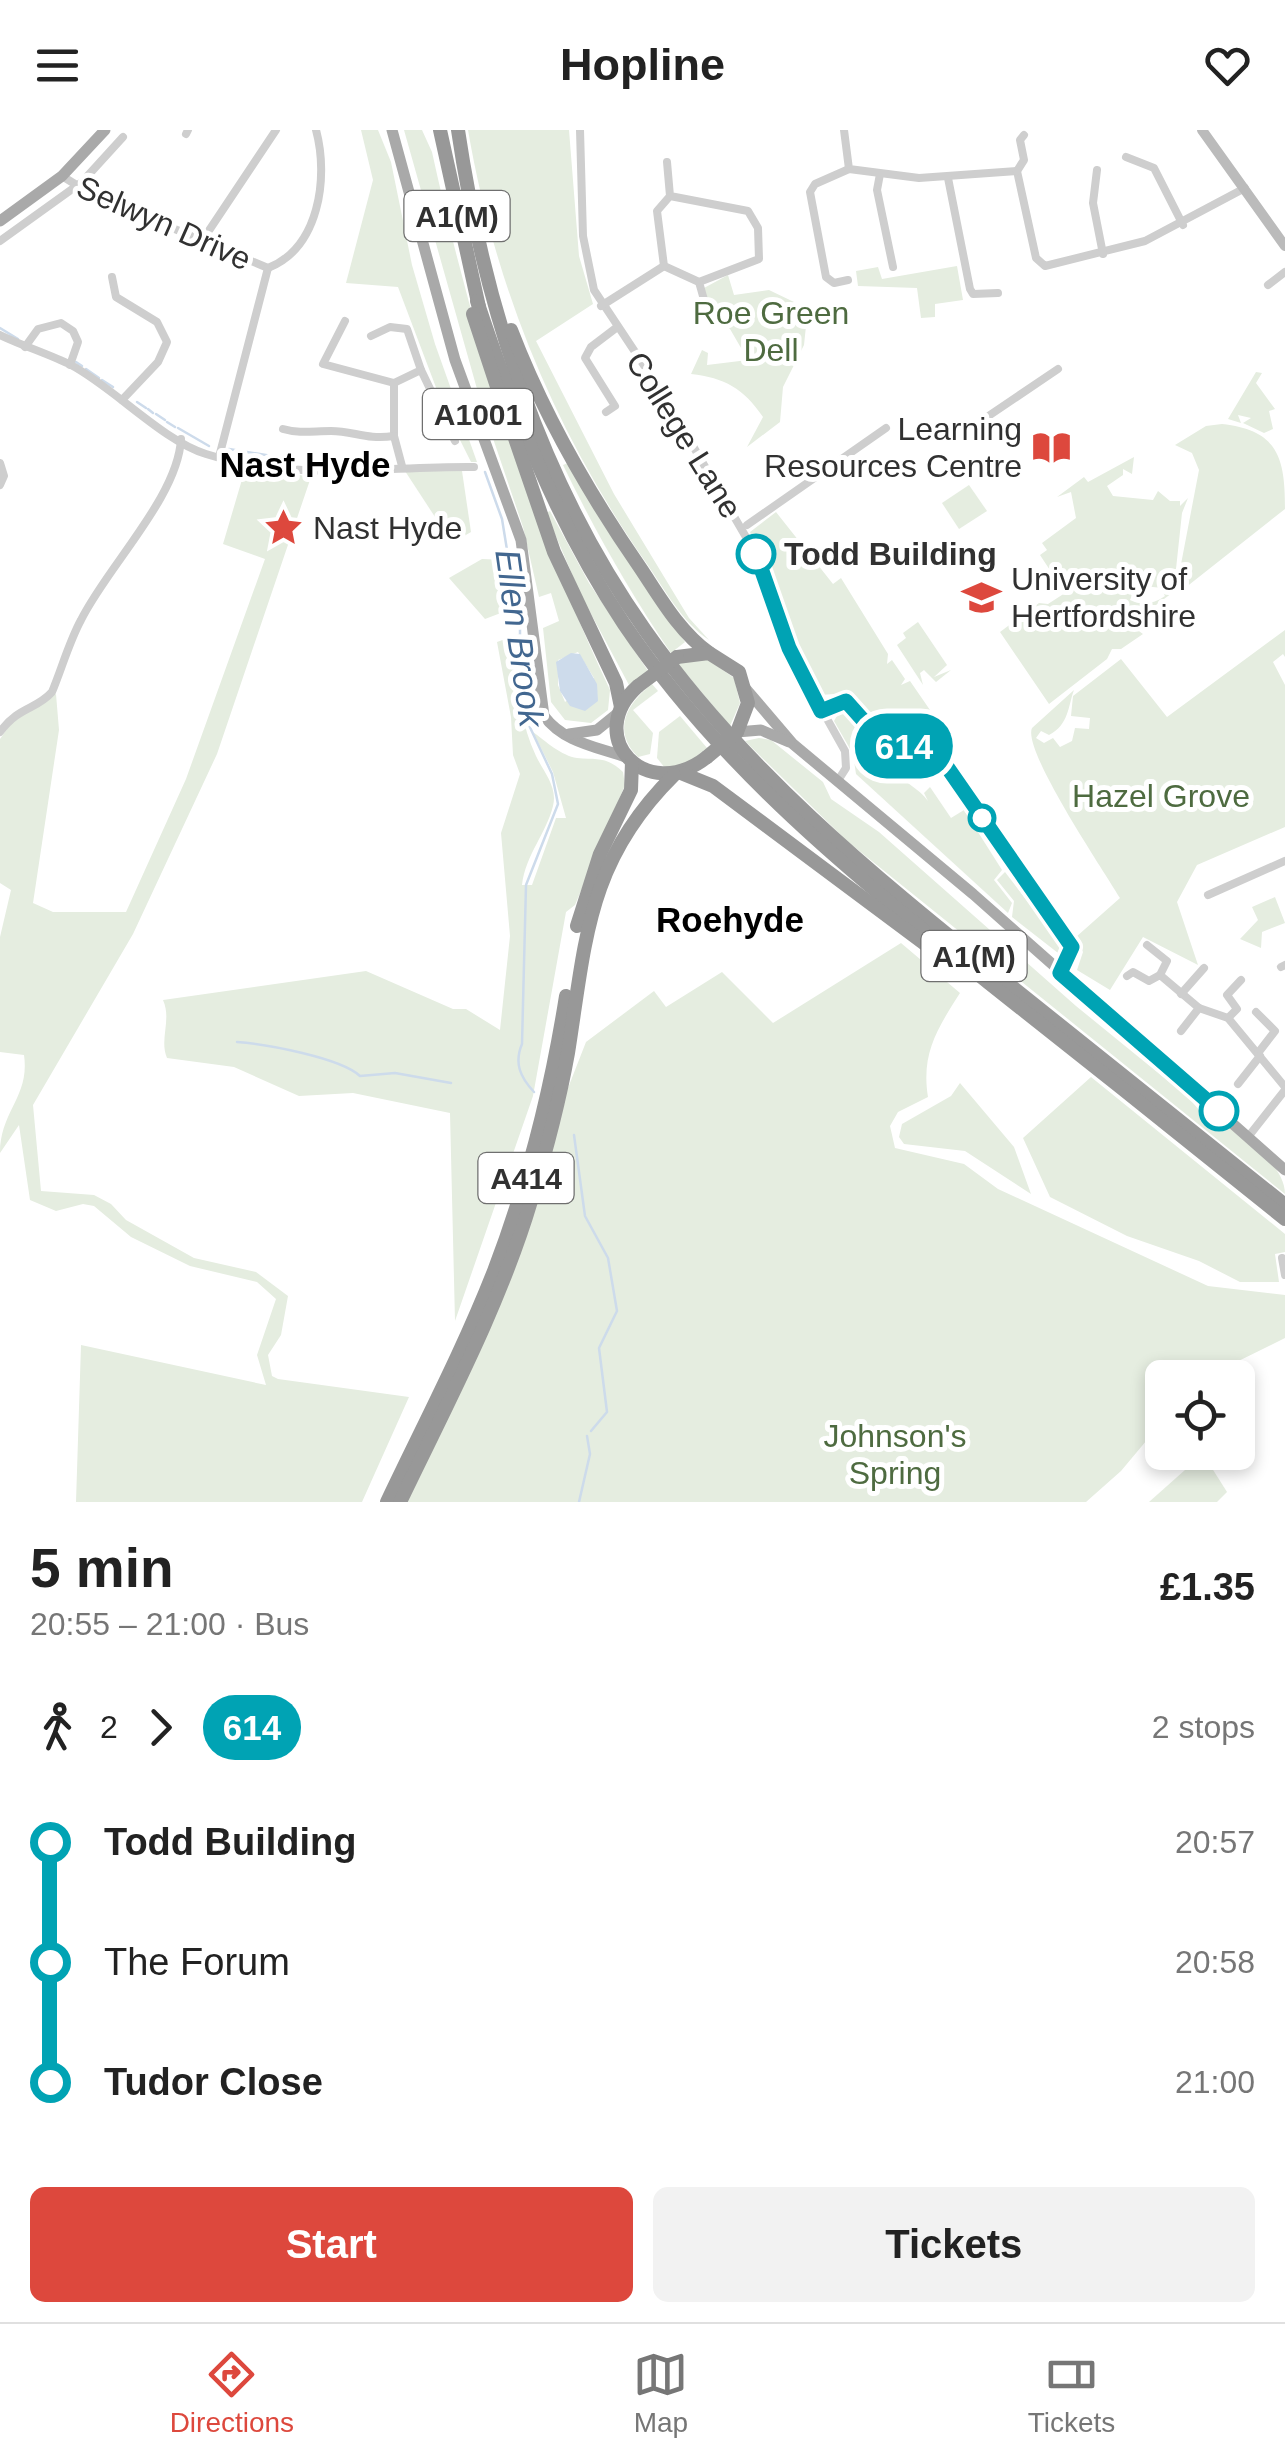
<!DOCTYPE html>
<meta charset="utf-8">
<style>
:root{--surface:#fff;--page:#f2f2f2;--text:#222;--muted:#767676;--line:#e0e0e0;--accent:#dd483d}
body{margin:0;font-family:Helvetica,sans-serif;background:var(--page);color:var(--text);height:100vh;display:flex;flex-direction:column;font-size:38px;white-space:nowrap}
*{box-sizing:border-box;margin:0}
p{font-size:32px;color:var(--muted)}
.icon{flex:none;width:55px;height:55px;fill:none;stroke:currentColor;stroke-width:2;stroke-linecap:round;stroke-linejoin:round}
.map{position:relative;height:1372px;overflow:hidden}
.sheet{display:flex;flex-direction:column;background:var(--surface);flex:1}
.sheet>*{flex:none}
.badge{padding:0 20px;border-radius:32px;font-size:35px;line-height:65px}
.controls{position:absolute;left:1145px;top:1230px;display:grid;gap:20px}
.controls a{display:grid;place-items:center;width:110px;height:110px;border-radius:15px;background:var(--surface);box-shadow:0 5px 15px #0003;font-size:50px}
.map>.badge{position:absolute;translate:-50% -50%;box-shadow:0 0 0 5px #fff}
.legs{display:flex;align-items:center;gap:15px;height:110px;padding:0 30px;font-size:32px}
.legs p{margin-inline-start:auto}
.summary{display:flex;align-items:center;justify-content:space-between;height:170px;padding:0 30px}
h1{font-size:55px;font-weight:800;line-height:75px}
.primary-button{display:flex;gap:20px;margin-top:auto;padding:20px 30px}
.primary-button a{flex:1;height:115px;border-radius:15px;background:var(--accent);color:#fff;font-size:40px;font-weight:800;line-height:115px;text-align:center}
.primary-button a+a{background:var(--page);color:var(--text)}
ul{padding:0 30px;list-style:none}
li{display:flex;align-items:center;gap:35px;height:120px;font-size:38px}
li i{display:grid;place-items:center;width:15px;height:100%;margin:0 12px;background:currentColor}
li i::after{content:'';width:25px;height:25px;margin:-12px;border:8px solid;border-radius:50%;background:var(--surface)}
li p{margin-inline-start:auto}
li:first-child i{background:linear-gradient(#0000 50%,currentColor 0)}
li:last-child i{background:linear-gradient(currentColor 50%,#0000 0)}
header{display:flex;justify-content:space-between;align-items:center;height:130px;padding:0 30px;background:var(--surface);font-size:45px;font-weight:800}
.menu{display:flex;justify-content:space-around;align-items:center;height:140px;border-top:2px solid var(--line);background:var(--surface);font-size:28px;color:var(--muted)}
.menu a{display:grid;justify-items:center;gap:5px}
.menu .on{color:var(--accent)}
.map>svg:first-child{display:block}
.green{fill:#e5ede0;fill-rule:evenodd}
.water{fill:#cddbeb}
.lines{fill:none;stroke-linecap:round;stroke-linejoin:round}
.stream{stroke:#cddbeb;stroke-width:2.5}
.street{stroke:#cecece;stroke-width:8}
.secondary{stroke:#bbb;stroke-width:10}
.primary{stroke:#a9a9a9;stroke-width:11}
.highway{stroke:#989898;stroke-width:14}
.highway-bridge{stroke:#989898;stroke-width:14}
.line-1-casing{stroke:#fff;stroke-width:22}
.line-1{stroke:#00a3b4;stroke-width:15}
.stop-1-dot{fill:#fff;stroke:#00a3b4;stroke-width:5}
.labels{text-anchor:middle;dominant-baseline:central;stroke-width:10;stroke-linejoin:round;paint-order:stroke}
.shield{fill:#fff;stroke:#6f6f6f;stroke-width:2.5}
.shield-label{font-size:30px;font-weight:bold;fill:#313131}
.street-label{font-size:32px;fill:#313131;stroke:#fff}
.park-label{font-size:32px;fill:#4e6b40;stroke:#fff}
.poi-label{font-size:32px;fill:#313131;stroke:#fff;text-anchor:start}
.stop-label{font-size:32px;font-weight:bold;fill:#313131;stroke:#fff;text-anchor:start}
.neighbourhood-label{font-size:35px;font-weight:bold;fill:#000;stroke:#fff}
.water-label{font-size:35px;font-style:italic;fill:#426790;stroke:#fff}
</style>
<header><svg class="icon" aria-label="menu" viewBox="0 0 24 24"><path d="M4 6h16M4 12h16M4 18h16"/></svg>Hopline<svg class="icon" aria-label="heart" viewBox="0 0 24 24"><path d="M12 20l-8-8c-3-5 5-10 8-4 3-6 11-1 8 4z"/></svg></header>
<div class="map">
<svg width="1285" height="1372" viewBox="0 0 1285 1372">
<rect width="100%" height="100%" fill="#fff"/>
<g class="green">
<path d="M361,0H378L391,32L412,135L435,214L477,332H471L443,276L398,157L346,153L373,50Z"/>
<path d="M404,0H422L432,22C473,208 529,387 610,560L608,580L591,593L565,590L551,572L543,498L559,491L551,463L539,467L523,397L481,273ZM578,522L594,548L565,572L558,555V530Z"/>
<path d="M468,0H569L579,126L593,174L536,211L614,364L689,488L709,510C682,492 665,460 647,434C555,303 495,157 468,0Z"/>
<path d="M957,136L963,170L935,174V187L921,188L917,158L858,156L856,141L878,137L882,149Z"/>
<path d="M728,145L734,165L769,160L794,172L806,196L804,215L783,257L780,292L747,317L763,287C743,258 725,248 691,244L702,220L708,223L707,235L748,230L730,199L713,188L704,158Z"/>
<path d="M1256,242L1262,243L1256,253L1275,279L1269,281L1273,299L1264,303L1243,293L1251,288L1238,285L1241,293L1228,289Z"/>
<path d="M1222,294C1279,300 1285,329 1285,379L1185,458L1178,450L1199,340L1192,323L1175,315L1206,296Z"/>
<path d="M1134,327L1132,344L1123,339V345L1107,356L1113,366L1153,370L1158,361L1170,371H1180V376L1188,368L1182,383L1176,439L1172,442L1176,443L1173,459L1122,454L1132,465L1130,470C1142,476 1154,474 1165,466L1162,461L1172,463L1156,475L1136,476L1132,483L1142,489L1141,499L1122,489L1143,504L1121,519H1112L1107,529L1049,574L1000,502L1039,473L1048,474L1065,463L1040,425L1047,420L1042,413L1076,388L1071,362L1057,367L1084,347L1088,352Z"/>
<path d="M568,333L685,512L671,523C630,463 595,401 563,335Z"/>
<path d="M246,336L311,347L217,624L133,804L33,975L41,1061L94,1065L111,1074L126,1090L194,1128L256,1142L288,1166L281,1205L268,1225L272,1246L278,1249L409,1267L362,1372H76L81,1215L266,1255L257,1225L276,1169L257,1152L190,1136L131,1107L94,1076L83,1074L56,1081L30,1070L19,995L0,1023C0,981 30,967 24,925L0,922V807L11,760L0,753V609L17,585L56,564L59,600L33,773L53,782H126L186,649L265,429L223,414Z"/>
<path d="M405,341H462L471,402L452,413Z"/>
<path d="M969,355L987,381L959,399L942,373Z"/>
<path d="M550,381L589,453L648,541L629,555L581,465L546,383Z"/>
<path d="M776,382L833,454L841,448L888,524L887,534L892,530L905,549L901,555L910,551L950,609L924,620L874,593L849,563L820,565L799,525L750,402Z"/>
<path d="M482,429L506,430L514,478L485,489L449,448Z"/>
<path d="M918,492L947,535L934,547L951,540L936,552L924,540L920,543L923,555L897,515L906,508L903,503Z"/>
<path d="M1285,500V527L1283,524L1273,532L1285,555V697L1197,735L1177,772L1198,835L1143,807L1110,860L1077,840L1083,822L1076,807L1120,768C1104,741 1022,620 1032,598L1074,560C1068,576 1069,595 1049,605L1041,601L1036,608L1044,613L1053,608L1060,617L1072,611L1075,598L1089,599L1090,588L1071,586L1073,566L1121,529L1167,587Z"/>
<path d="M519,504C518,547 517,586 536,626C543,641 558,657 553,676C546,704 526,724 522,755H532L556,688H566L553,642L533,602C545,611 562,626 577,628C598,630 606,626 623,642L625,655L575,775L566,782L533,966L455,1191L450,983L353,963L299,966L234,937L167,928C159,909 172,890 163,870L366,841L453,879H466L500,900L510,806L501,703L520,644L513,625L511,587L497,512Z"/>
<path d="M690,530H709L734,548L740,573L730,596L678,534Z"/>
<path d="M652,554L658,561L633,580L653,603L650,624L638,627C612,601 626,574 652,554Z"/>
<path d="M841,579C864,587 878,621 893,640C904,653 919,658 928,671L924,663L930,657L951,688L964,680L1002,740L994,750L1012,773L1008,783L856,644L853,624L834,591Z"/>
<path d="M680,586L707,618L688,633L665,638L657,628L659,602Z"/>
<path d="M759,608L771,610L823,652L831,669L879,702L1076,876L1189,968L1209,992L1217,985C1241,1007 1285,1033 1285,1064L847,711L745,611Z"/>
<path d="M1005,742L1060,814L1058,823L1012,787L1014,771L997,750Z"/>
<path d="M1275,767L1285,793L1262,802L1261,818L1240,809L1258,790L1252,777Z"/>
<path d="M901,813L960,863C937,899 921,924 928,967L898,982L890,996L895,1018L964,1034L998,1059L1208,1156L1285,1165V1208L1206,1247L1162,1248V1292L1121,1341L1086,1372H406L586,912L654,861L666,877L722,842L773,893Z"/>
<path d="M1091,947L1285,1104V1122L1275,1124L1279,1152H1240L1199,1131L1127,1106L1050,1067L1023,1008Z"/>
<path d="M960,953L1014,1017L1031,1064L965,1021L904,1014L899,1007L902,994L951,966Z"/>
<path d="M1203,1324L1227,1362L1217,1372H1149Z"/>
</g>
<path class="water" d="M571,523L580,524L597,554L598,571L585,581L570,576L560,561L556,532Z"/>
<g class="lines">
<g class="stream">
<path d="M0,198L18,209"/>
<path d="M76,232L82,236"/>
<path d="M86,239L99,248"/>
<path d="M102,250L113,257"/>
<path d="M137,272L146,278"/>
<path d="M148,279L153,283"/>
<path d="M156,284L165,290"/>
<path d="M167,292L175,297"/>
<path d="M178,298L209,316"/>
<path d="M229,319L290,329"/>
<path d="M324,334L391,335"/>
<path d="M485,342L502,389L520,500V559L527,591L552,644L558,674L526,755L522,914C514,933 520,947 534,962"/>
<path d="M237,912C266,914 341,928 360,946L395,943L451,953"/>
<path d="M574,1005L585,1086L608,1128L617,1181L599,1218L607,1282L591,1301"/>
<path d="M579,1372L590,1324L587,1306"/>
</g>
<g class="street">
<path d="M580,0L583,106L594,160L661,261L757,426L793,528L845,621L846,638L837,652"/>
<path d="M844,0L849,39L919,48L1017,41L1036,128L1045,136L1145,111L1245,58"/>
<path d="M186,4L188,0"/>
<path d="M1126,27L1154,38L1183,95"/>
<path d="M667,32L670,66L657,81L664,136L699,152L759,129L758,98L748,81L670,66"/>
<path d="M1097,40L1093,73L1103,124"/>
<path d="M1017,41L1024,30L1020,10L1024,5"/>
<path d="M880,44L877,60L893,137"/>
<path d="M62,46L91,64L268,138"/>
<path d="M948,48L970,159L973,164L998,163"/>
<path d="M0,111L82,52L123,7"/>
<path d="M202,111L276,0"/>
<path d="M268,138C319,118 329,48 316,0"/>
<path d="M112,147L116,167L157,192L167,212L158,232L122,270"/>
<path d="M848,150L834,153L826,147L810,62L815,54L849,39"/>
<path d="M699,152L710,191"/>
<path d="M1268,155L1285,142"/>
<path d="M601,176L664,136"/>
<path d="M345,191L323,234L394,253"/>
<path d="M0,205C23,216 49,224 71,235C113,257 163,311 206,324C295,352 384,336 474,337"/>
<path d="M371,206L390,197L407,199L421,240L394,253V306L402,336"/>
<path d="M25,217L38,199L61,193L73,201L78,212L70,235"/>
<path d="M421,240L455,311"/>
<path d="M606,282L615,276L585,228L591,217L616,198"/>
<path d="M984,289L1058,239"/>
<path d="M283,299C300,304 313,301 331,301C354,301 366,310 394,306"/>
<path d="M219,327L268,138"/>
<path d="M0,333L4,346L0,355"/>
<path d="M747,395L886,298"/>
<path d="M0,602C19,576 36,580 52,562C62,538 69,512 81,490C107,437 178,367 181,309"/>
<path d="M1208,765L1285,731"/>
<path d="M1147,815L1167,831L1160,845"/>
<path d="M1281,837L1285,835"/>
<path d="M1127,846L1133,842L1149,851L1160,845L1199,878L1228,888L1285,957"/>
<path d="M1181,864L1204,838"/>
<path d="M1256,882L1275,901L1258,923"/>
<path d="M1228,888L1237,879L1227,865L1241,850"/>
<path d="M1181,901L1199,878"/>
<path d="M1238,954L1260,926"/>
<path d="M1248,1007L1285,960"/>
<path d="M1282,1128L1285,1145"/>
</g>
<path class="secondary" d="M1202,0L1285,116"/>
<g class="primary">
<path d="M392,0L455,230L521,410L544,586C564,613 598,617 628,628"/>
<path d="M0,91L62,46L105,0"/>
<path d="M746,559L793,614L973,764L1285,1040"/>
<path d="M737,602L761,600L789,612"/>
<path d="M569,604L597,600L618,583"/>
</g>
<g class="highway">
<path d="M440,0L479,177"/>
<path d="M458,0C484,176 541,353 645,500C742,638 870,743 1001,848C1095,924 1190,999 1285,1075"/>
<path d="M477,171C515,285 557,394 624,494C722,639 854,745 989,853C1088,931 1187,1010 1285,1089"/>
<path d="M473,184L504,278"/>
<path d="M511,200C544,286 589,364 641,439C661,469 679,501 709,523"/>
<path d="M507,285L554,422L616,553L621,577"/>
<path d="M677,527L709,523L739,542L748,573L737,602"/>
<path d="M638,556C582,606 646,675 707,627"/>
<path d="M681,643L713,656L953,835"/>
<path d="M577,796L600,724L631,660L632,632"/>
<path d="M387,1372C423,1296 463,1220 494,1141C528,1052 551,961 566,866"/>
<path d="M400,1372C447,1274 500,1175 531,1071C546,1022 559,973 568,923C586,809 587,731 674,645"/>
</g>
<g class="highway-bridge">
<path d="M638,556L677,527"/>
<path d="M707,627L737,602"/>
</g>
</g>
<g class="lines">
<defs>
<path id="line-1" d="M756,424L789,518L821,581L846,571L871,599L945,634L1072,817L1060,843L1219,981"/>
</defs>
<use href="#line-1" class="line-1-casing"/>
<use href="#line-1" class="line-1"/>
</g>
<defs>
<symbol id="library-bare" viewBox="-9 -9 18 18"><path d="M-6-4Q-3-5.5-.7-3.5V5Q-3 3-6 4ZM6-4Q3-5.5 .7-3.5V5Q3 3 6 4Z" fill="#dd483d" stroke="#fff" stroke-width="2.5" paint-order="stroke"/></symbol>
<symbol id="sight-bare" viewBox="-9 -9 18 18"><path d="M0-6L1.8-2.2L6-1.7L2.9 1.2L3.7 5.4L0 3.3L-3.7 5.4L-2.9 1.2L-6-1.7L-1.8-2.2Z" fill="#dd483d" stroke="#fff" stroke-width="2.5" paint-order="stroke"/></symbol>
<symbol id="university-bare" viewBox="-9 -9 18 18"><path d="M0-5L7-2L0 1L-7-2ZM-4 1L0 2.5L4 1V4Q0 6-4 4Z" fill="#dd483d" stroke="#fff" stroke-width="2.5" paint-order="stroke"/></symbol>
</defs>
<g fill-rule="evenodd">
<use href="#library-bare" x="1024" y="290" width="55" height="55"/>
<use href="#sight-bare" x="256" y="370" width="55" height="55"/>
<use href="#university-bare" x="954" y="440" width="55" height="55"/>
</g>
<g class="stop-1-dot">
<circle cx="756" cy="424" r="18"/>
<circle cx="982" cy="688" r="12"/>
<circle cx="1219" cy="981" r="18"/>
</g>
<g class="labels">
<g class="shield">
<rect x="404.5" y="61" width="105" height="50" rx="8"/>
<rect x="423" y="259" width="110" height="50" rx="8"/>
<rect x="921.5" y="801" width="105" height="50" rx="8"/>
<rect x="478.5" y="1023" width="95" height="50" rx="8"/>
</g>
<g class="shield-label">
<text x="457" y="86">A1(M)</text>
<text x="478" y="284">A1001</text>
<text x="974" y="826">A1(M)</text>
<text x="526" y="1048">A414</text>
</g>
<g class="street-label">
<text transform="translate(164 93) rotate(24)">Selwyn Drive</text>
<text transform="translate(684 305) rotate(58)">College Lane</text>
</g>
<g class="park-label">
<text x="771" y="183">Roe Green<tspan x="771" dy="37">Dell</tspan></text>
<text x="1161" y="666">Hazel Grove</text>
<text x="895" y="1306">Johnson's<tspan x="895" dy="37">Spring</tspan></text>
</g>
<g class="poi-label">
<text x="1022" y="299" text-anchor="end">Learning<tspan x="1022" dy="37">Resources Centre</tspan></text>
<text x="313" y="398">Nast Hyde</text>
<text x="1011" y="449">University of<tspan x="1011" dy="37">Hertfordshire</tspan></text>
</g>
<g class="stop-label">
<text x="784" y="424">Todd Building</text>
</g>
<g class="neighbourhood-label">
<text x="305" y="334">Nast Hyde</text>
<text x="730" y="789">Roehyde</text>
</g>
<g class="water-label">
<text transform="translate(520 508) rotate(82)">Ellen Brook</text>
</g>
</g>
</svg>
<div class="controls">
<a><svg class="icon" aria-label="locate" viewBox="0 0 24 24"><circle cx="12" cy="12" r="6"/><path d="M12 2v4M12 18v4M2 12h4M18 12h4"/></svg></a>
</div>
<b class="badge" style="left:904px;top:616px;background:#00a3b4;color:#fff">614</b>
</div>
<section class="sheet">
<div class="summary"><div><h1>5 min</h1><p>20:55 – 21:00 · Bus</p></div><b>£1.35</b></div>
<div class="legs"><svg class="icon" aria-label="walk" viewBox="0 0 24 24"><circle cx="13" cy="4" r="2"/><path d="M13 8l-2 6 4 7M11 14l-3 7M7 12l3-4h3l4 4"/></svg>2<svg class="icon" aria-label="forward" viewBox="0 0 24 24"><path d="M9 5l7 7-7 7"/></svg><b class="badge" style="background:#00a3b4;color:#fff">614</b><p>2 stops</p></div>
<ul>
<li><i style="color:#00a3b4"></i><b>Todd Building</b><p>20:57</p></li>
<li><i style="color:#00a3b4"></i><span>The Forum</span><p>20:58</p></li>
<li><i style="color:#00a3b4"></i><b>Tudor Close</b><p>21:00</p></li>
</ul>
<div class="primary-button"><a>Start</a><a>Tickets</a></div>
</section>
<nav class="menu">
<a class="on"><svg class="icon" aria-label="directions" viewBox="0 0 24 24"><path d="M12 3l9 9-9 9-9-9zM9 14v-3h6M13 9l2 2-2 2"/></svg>Directions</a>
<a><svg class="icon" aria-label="map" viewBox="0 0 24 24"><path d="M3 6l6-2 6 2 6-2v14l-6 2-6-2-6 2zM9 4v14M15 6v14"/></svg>Map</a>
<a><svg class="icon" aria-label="tickets" viewBox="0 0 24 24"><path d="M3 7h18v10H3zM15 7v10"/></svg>Tickets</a>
</nav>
